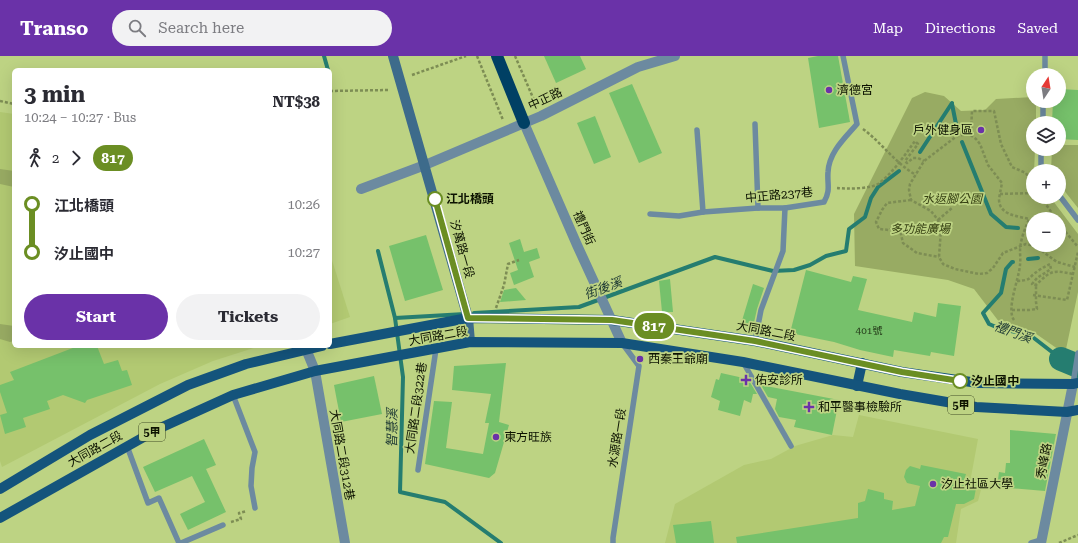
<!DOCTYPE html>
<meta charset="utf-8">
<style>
:root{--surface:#fff;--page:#f2f2f3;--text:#2b2b33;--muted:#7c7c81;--accent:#6a32a8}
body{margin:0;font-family:"Roboto Serif","Noto Sans TC",serif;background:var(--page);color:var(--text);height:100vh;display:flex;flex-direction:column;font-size:15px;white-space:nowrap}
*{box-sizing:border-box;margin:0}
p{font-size:13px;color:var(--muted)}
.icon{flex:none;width:22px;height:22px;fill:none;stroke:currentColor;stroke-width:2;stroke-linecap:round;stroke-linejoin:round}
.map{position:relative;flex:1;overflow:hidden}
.sheet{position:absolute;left:12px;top:12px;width:320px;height:280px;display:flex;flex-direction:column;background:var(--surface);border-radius:6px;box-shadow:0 4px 16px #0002}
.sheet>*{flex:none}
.badge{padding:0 8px;border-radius:13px;font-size:14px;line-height:26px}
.needle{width:26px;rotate:12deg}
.controls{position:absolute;left:1026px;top:12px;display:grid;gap:8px}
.controls a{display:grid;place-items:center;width:40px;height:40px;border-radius:50%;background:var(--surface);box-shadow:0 4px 16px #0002;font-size:20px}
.map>.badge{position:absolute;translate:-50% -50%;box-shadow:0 0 0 2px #fff}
.legs{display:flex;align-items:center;gap:6px;height:44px;padding:0 12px;font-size:13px}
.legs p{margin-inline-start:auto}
.head{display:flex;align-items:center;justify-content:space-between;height:68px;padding:0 12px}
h1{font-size:22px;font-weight:700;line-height:30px}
.button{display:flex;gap:8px;margin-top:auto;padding:8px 12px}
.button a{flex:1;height:46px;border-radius:24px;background:var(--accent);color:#fff;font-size:16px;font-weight:700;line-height:46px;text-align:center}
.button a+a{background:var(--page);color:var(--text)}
ul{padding:0 12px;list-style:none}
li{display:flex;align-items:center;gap:14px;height:48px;font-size:15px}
li i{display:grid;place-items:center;width:6px;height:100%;margin:0 5px;background:currentColor}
li i::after{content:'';width:10px;height:10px;margin:-5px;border:3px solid;border-radius:50%;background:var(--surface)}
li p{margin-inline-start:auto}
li:first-child i{background:linear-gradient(#0000 50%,currentColor 0)}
li:last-child i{background:linear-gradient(currentColor 50%,#0000 0)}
header{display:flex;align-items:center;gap:24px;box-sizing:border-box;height:56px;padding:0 20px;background:var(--accent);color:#fff}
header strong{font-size:19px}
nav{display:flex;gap:22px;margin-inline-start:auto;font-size:14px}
.search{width:280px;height:36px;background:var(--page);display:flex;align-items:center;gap:10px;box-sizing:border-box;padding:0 14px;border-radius:22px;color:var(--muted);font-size:15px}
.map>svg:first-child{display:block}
.built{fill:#b2c972}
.green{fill:#98ab63;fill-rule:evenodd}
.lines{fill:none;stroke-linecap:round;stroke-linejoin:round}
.stream{stroke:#257d70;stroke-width:4}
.river{stroke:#257d70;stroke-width:24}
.building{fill:#76c16b}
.path{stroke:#7d8d54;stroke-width:2.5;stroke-dasharray:3 2;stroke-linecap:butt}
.lane{stroke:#6c8aa0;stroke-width:5.5}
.street{stroke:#6c8aa0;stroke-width:10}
.secondary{stroke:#3d6b8b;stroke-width:10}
.primary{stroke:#14547c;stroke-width:10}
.highway{stroke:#004064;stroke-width:12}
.line-1-casing{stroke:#fff;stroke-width:9}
.line-1{stroke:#6b8e23;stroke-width:6}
.poi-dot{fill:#6a32a8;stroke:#bdd383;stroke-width:1.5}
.stop-1-dot{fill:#fff;stroke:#6b8e23;stroke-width:2}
.labels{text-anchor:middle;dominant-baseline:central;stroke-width:3.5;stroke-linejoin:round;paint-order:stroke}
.number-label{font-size:10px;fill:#263e1b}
.shield{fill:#bdd383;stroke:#414c27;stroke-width:1}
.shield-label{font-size:11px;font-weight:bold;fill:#0c1200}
.poi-label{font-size:12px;fill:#0c1200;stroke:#bdd383;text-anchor:start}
.street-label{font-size:12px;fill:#0c1200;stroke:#bdd383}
.stop-label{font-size:12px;font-weight:bold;fill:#0c1200;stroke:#bdd383;text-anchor:start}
.park-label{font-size:12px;font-style:italic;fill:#364013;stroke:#bdd383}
.water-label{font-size:13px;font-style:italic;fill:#1e3934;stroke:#bdd383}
</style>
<header>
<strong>Transo</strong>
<div class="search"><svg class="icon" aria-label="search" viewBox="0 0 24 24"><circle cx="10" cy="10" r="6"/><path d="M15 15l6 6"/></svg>Search here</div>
<nav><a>Map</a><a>Directions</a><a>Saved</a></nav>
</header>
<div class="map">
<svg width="1078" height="487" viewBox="0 0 1078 487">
<rect width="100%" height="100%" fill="#bdd383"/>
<g class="built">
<path d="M0,56L14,58V290H260L213,305L160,328L2,411L0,405Z"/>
<path d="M330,198L350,261L330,268Z"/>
<path d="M859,359L978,383L971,421L983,426L978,445L961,453L956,487H665L675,448L744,409L771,403L795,390L833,379L853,381Z"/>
</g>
<g class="green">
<path d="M925,36L944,40L961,55L985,54L996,43L1033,41V45H1036V67H1033V93H1035L1033,141H1050L1078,178V236L1065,298L1032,275L1000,267L974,233L948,224L855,210L854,158L912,42ZM1033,163H1059V189H1033Z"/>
<path d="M1059,89H1078V152L1059,128V115H1051L1052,93H1059Z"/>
<path d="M0,113L14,115V131L0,128Z"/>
<path d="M0,268L14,270V285L10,286L0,283Z"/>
</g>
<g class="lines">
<g class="stream">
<path d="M324,0L328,14"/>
<path d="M952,48L957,73"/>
<path d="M962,86L991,158L1006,171L1018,172"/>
<path d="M920,96L952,47"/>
<path d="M1032,174L1033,175"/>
<path d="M1042,189L1046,194"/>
<path d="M378,195L395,262L403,321L400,436L445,446L501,487"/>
<path d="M1028,203L1038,202"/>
<path d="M1013,206H1012L1006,213L1001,237L983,257L989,268L1001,273L1030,279L1061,303"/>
<path d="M474,257L579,251L715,201L773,215L794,214L810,209L826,200L846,195L849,173L865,161L871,142L878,131L899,115"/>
<path d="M395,262L465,258"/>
</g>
<path class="river" d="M1061,303L1078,310"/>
</g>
<g class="building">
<path d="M544,0H580L586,13L556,27Z"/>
<path d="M818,0H838L850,66L819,72L808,2Z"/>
<path d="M632,28L662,97L639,107L609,37Z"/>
<path d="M1059,33L1078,34V84L1059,83V67H1052L1053,45H1059Z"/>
<path d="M595,60L611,101L594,108L577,67Z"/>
<path d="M426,179L443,234L405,245L389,190Z"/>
<path d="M520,183L524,196L537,192L540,202L529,206L534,221L514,229L510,217L518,214L509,187Z"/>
<path d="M806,214L851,226L853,220L867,223L858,254L912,266L914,256L936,261L938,247L961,250L954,300L931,296L930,300L894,294L893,301L860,294L834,286L790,277Z"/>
<path d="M670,223L673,256H662L659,225Z"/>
<path d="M753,228L764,232L757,253L753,271L741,268Z"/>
<path d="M516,232L526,244L500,246L504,234Z"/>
<path d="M78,290H97L104,308L118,304L122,315L127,314L132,329L87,344L85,347L63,339L47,345L50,353L23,362L26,371L5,378L0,359L7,357L0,336V329L14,324L10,316Z"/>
<path d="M506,307L499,366L509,369L495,417L489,422L425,408L434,345L452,346L446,392L483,398L489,367H485L491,338L452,334L454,310Z"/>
<path d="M721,317L748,323L757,338H753L751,347L744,344L740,360L718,354L720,345L711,341L716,323L719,324Z"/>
<path d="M374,320L382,358L341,366L334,329Z"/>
<path d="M761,329L839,344L832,379L794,371L796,364L779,361L775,353L777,343L768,341Z"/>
<path d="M1010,374L1056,378L1045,435L997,431L999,416L1005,417L1006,407H1010Z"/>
<path d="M204,383L216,409L206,413L226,456L188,474L180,458L205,446L192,420L155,436L143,411Z"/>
<path d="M921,409L966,418L964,424L977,427L974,443L964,448H956L948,481H944L941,487H737L736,481L858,462V447L865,445L868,433L884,437V443L893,445L892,454L915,450L920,430L907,427L904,421L906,414L910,410L920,413Z"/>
<path d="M711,465L714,487H676L673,469Z"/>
</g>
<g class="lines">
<g class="path">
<path d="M477,0L503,64"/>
<path d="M515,0L537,51"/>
<path d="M412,19L466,0"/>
<path d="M330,35L390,34"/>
<path d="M0,45L14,48"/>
<path d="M863,73C882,87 895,107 916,119"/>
<path d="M969,78L971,74L972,55H994L1001,88L1012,111L1026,117L1033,129"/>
<path d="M837,132C847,133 870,133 878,128C893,117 904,100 915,85L918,88L905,105L907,107L913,102H918L924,105"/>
<path d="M1000,138L1033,137"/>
<path d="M1041,141L1056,163"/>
<path d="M911,144L887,147L882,154L876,166L879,173L889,174L896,170L900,174L903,187L917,197L939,201"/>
<path d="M938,164L952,152"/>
<path d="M1059,168L1078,191"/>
<path d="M1017,225C1033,224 1027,222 1038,215C1042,212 1046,210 1050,208L1051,213L1037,222L1032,228L1036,229C1051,214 1053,214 1073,218"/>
<path d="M1033,239L1067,244L1078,196"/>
<path d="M496,252L504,229L508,208L519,204"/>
<path d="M1012,254H1029L1037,253L1036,246V229"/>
<path d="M1014,264C1006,253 1019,223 1020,209C1021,202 1019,194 1021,187C1022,179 1026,171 1029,163C1017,160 999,159 999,143C1000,137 1001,132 1002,127L988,109L980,88L976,83L969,78L957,80L924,105L910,128L909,134L911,144L931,155L938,164L941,173L939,201L943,208L955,213L979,218L987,217L993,212L1003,197L1026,188L1035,190L1057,206L1075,211"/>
<path d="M231,466L241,463L239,457L247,455"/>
<path d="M1059,487L1078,479"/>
</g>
<g class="lane">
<path d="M1045,19V0"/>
<path d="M1043,67V45"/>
<path d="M755,68L758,152"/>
<path d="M697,74L703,156"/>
<path d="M1041,115V93"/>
<path d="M1059,139L1078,164"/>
<path d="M650,158L679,160L703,156L758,152H785L824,146C831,134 827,128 828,116C829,96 845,82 857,68L843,0"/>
<path d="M755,285L761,254L783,195L785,152"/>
<path d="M743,306L791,390"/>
<path d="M1073,328L1078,297"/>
<path d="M233,339L255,396L252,412L251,430L255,452"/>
<path d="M127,390L148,447L159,442L179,487"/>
<path d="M418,414L436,293"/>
<path d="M181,487L223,469"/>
<path d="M613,487V482L639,310L622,287"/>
<path d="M1031,487L1041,484"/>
</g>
<g class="street">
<path d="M524,67L577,189L622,287"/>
<path d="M361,133L425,109L541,60L638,11L675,0"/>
<path d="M306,293L315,315L345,487"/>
<path d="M1041,487L1073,328"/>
</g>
<path class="secondary" d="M393,0L468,262L470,286"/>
<g class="primary">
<path d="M330,288L468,262L612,264L755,285L902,316L978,327L1073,328L1078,327"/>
<path d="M857,330L862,307"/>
<path d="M0,433L90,379L188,329L246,308L322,290"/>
<path d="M0,462L158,373L233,339L315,315L470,286L622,287L743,306L900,338L976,351L1067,356L1078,354"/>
</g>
<path class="highway" d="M497,0L524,67"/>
</g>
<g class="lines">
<defs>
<path id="line-1" d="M435,143L468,262L612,264L755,285L902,316L960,325"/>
</defs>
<use href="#line-1" class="line-1-casing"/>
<use href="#line-1" class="line-1"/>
</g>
<g class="poi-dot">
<circle cx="829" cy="34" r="4"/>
<circle cx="981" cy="74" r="4"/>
<circle cx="640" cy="303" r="4"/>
<path d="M744 318h4v4h4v4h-4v4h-4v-4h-4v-4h4z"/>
<path d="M807 345h4v4h4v4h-4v4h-4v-4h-4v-4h4z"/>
<circle cx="496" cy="381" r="4"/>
<circle cx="933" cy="428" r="4"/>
</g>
<g class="stop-1-dot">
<circle cx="435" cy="143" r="7"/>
<circle cx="960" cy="325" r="7"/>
</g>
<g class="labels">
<g class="number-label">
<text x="869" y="274">401號</text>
</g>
<g class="shield">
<rect x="948" y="340" width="26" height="18" rx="3"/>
<rect x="139" y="367" width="26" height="18" rx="3"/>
</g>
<g class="shield-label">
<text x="961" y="349">5甲</text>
<text x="152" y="376">5甲</text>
</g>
<g class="poi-label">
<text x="837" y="34">濟德宮</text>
<text x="973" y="74" text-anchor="end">戶外健身區</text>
<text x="648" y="303">西秦王爺廟</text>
<text x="755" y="324">佑安診所</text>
<text x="818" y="351">和平醫事檢驗所</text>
<text x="504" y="381">東方旺族</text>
<text x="941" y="428">汐止社區大學</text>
</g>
<g class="street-label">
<text transform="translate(545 43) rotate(-25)">中正路</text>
<text transform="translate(779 139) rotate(-5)">中正路237巷</text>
<text transform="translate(584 172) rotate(66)">禮門街</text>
<text transform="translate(462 193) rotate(74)">汐萬路一段</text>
<text transform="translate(766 275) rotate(11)">大同路二段</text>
<text transform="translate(438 280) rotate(-10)">大同路二段</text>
<text transform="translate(416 352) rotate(-82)">大同路二段322巷</text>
<text transform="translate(617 382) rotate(-81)">水源路一段</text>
<text transform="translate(95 393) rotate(-29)">大同路二段</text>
<text transform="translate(342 399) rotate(80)">大同路二段312巷</text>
<text transform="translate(1044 405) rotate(-79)">秀峰路</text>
</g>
<g class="stop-label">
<text x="446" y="143">江北橋頭</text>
<text x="971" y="325">汐止國中</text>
</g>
<g class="park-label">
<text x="952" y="143">水返腳公園</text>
<text x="920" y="173">多功能廣場</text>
</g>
<g class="water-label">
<text transform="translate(603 232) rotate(-20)">街後溪</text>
<text transform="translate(1013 276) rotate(20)">禮門溪</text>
<text transform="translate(392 372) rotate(-89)">智慧溪</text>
</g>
</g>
</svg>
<div class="controls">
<a><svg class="needle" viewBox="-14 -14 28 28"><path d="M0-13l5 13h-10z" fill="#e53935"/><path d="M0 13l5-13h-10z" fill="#7c7c81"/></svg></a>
<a><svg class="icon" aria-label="layers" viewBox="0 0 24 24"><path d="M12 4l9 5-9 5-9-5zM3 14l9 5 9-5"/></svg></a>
<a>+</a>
<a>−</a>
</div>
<b class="badge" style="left:654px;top:270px;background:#6b8e23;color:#fff">817</b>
<section class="sheet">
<div class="head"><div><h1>3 min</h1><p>10:24 – 10:27 · Bus</p></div><b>NT$38</b></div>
<div class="legs"><svg class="icon" aria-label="walk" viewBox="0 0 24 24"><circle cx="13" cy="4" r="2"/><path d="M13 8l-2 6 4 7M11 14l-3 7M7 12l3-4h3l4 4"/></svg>2<svg class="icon" aria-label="forward" viewBox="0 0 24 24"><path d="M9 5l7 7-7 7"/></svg><b class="badge" style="background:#6b8e23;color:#fff">817</b></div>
<ul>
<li><i style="color:#6b8e23"></i><b>江北橋頭</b><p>10:26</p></li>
<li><i style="color:#6b8e23"></i><b>汐止國中</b><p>10:27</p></li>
</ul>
<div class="button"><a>Start</a><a>Tickets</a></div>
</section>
</div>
